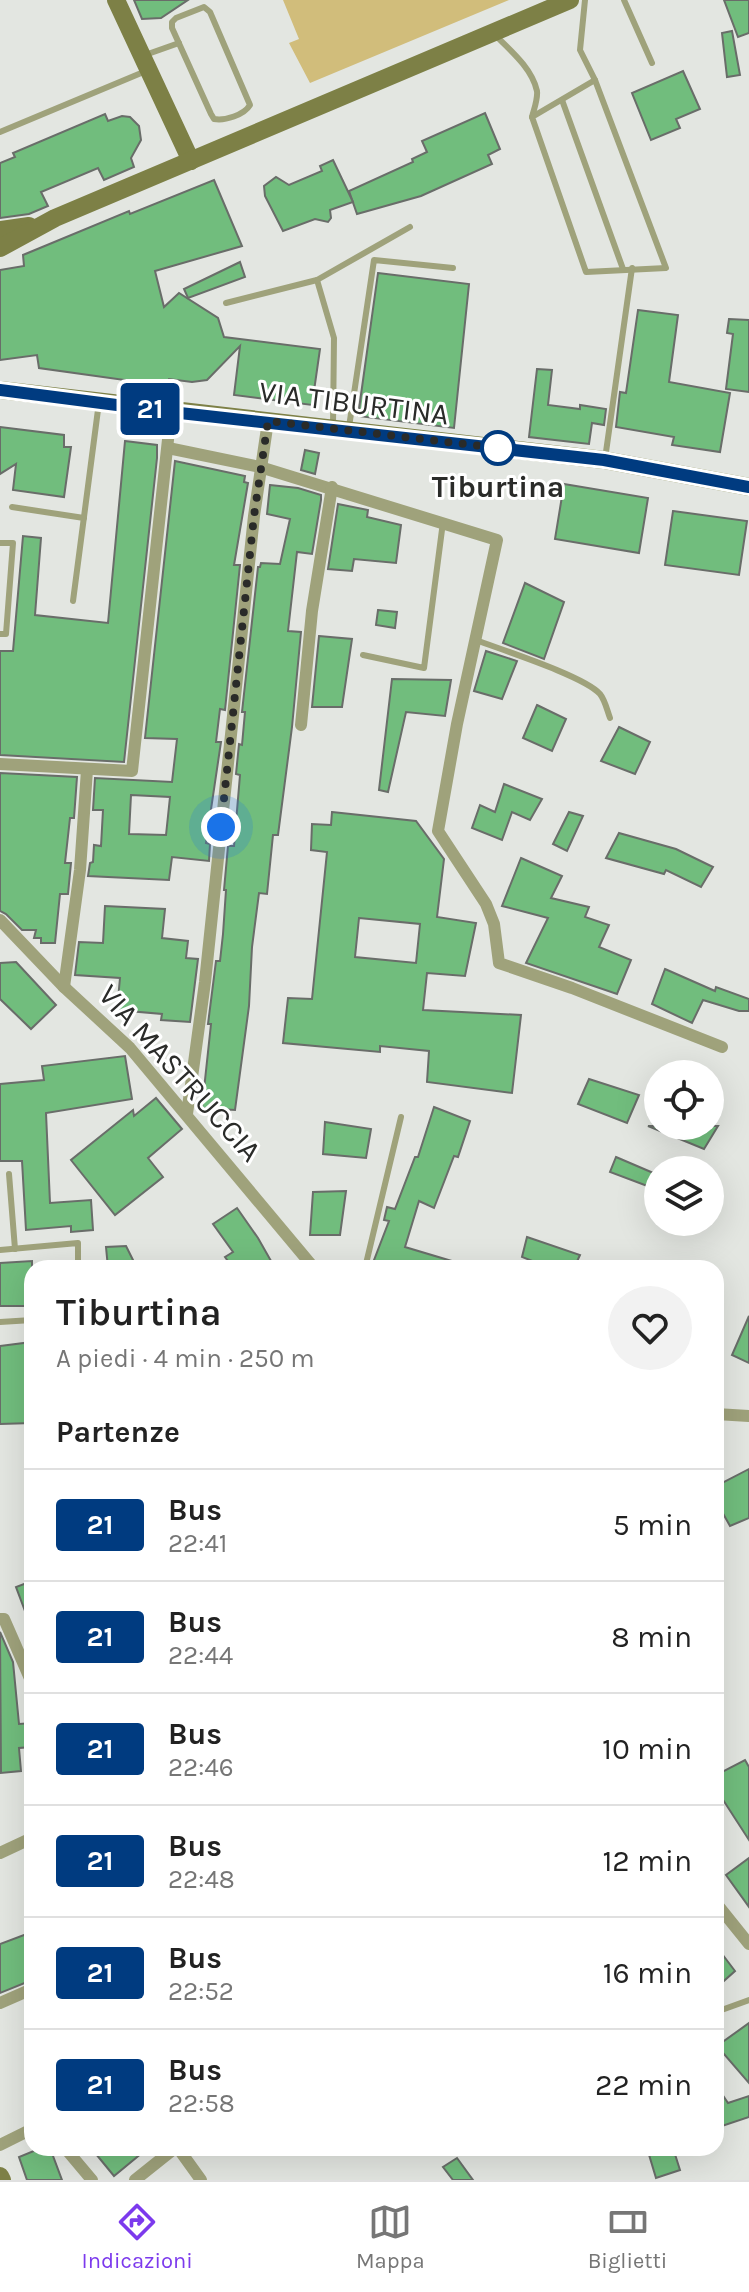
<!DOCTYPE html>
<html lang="it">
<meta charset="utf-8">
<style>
:root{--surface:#fff;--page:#f2f2f2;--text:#222;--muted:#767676;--line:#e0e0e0;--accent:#7c3aed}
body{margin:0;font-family:Karla,sans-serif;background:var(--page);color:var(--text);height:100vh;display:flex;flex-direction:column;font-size:30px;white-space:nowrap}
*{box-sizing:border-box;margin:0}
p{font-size:26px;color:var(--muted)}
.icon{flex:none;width:44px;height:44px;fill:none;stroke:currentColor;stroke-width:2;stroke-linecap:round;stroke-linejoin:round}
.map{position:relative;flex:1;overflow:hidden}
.sheet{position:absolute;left:24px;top:1260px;width:700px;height:896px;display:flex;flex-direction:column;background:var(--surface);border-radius:24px;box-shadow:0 8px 32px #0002}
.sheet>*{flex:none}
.badge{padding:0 16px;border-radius:6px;font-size:28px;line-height:52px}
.tools{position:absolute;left:644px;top:1060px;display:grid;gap:16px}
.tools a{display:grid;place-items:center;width:80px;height:80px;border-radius:50%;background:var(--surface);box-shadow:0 8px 32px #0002;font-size:40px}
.you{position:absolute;width:40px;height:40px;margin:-20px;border:6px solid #fff;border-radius:50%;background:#1a73e8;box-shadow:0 0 0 12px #1a73e833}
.map>.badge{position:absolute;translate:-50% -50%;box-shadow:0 0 0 4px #fff}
h2{padding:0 32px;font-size:30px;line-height:72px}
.round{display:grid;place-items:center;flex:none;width:84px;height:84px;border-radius:42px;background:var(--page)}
.overview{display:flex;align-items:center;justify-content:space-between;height:136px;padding:0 32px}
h1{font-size:38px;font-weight:600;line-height:60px}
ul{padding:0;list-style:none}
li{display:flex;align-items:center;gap:24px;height:112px;padding:0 32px;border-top:2px solid var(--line)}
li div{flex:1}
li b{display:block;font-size:30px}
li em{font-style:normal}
li .badge{min-width:88px;font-weight:700;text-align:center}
.tabs{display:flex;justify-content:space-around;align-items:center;height:112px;border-top:2px solid var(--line);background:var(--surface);font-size:22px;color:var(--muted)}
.tabs a{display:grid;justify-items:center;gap:4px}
.tabs .active{color:var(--accent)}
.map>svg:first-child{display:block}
.green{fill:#d1bd7b}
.building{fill:#71bd7d;stroke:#696d69;stroke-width:2;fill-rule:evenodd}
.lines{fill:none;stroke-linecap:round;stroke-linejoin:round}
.lane{stroke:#9fa27b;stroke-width:6}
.street{stroke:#9fa27b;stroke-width:12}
.secondary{stroke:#7d8046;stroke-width:18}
.line-casing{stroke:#fff;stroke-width:18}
.line{stroke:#003b80;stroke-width:12}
.walk{stroke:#2a2b29;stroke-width:8;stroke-dasharray:0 14.4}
.stop-dot{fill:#fff;stroke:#003b80;stroke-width:4}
.labels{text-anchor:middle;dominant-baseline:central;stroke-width:6;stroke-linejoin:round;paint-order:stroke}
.street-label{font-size:30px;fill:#2a2b29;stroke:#fff}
.stop-label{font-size:30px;font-weight:bold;fill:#2a2b29;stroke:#fff}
</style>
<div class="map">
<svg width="749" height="2180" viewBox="0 0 749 2180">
<rect width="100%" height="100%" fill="#e3e6e1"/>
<path class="green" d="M283,0H509L310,83L289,43L299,39Z"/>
<g class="building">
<path d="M134,0H188L161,18L142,19Z"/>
<path d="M724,0H749V33L738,37Z"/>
<path d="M732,31L740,75L727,77L722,33Z"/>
<path d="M683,71L700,109L676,119L680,128L651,140L632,93Z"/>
<path d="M485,113L500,149L488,155L492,164L421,196L357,214L349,191L413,162L412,159L427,152L422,141Z"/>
<path d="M105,114L108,121L122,116L130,117L139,126L141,140L131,158L134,167L104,180L98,168L41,192L48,206L29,214L0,218V163L15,157L13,153Z"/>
<path d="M333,160L353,202L330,210L331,218L328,222L315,219L283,231L265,196L264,186L276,177L289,185L322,171L320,166Z"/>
<path d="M214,180L242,246L155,271L164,307L179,293L218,318L224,337L320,349L312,405L234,395L240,346L207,380L192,382L169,379L167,386L39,368L37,355L0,360V270L24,266L23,255L129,211L130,214Z"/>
<path d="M240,262L245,277L188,298L184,289Z"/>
<path d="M378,273L469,284L454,428L358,416Z"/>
<path d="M638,310L678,315L669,382L730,393L720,452L672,445L674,437L616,427L620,392L626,393Z"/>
<path d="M729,319L749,320V392L726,389L733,334L727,333Z"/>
<path d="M537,369L552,370L548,405L580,409V405L606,409L604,425L592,423L589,444L529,437Z"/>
<path d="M0,427L64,435V447H71L64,497L13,490L16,464L0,474Z"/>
<path d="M125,441L157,445V458L124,762L0,755V651H13L23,536L41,538L35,615L108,623Z"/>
<path d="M305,450L319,453L315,474L301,470Z"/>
<path d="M175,461L245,476L244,482L248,483L234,565H240L225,710L220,709L216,742H221L206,843L210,844L209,861L172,857L169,880L88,876L90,863L93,862L94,845L101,846L103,810H93L95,778L172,782L177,739L145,738ZM131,795L170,797L166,835L129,834Z"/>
<path d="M564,484L648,498L639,553L555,539Z"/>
<path d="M270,485L298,488L321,495V500L312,554L297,552L288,631L301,632L292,727L278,835H273L267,894L259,893L252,947L249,1006L235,1110L202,1108L211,1024H208L216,961H220L223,934L226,890H224L228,846H234L240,775L236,774L239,744L242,745L245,712H242L258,567H260L261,563L280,564L290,519L267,514Z"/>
<path d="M338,504L368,510L367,517L401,525L396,563L354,559L352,571L328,569Z"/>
<path d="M673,511L747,521L739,575L665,565Z"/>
<path d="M525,583L564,602L544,659L503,643Z"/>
<path d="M378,610L397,612L395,628L376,625Z"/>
<path d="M319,636L352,639L342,707H312Z"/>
<path d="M486,651L517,661L502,699L474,691Z"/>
<path d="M392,679L451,680L445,716L406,712L388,792L379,790Z"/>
<path d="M537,705L566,719L552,751L523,738Z"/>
<path d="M619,727L650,742L635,774L601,761Z"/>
<path d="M0,773L77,777L74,818H70L65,863H71L68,894H60L55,943H41V938H34L36,930H22L6,914L0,911Z"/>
<path d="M504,784L542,799L530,820L512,812L502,840L472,828L480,805L495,812Z"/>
<path d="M332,812L416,821L444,859L437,917L476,923L465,976L427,973L423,1010L521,1015L512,1093L427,1082L429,1051L380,1046V1052L283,1043L288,998L312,999L327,852L311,850L312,824L331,825ZM359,918L420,924L416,963L355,957Z"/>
<path d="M569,812L583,816L567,851L553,844Z"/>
<path d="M619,833L676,849L713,867L701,887L666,870L664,874L606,858Z"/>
<path d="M521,858L562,876L551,898L589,907L585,917L609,925L599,947L631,960L617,994L526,963L548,918L502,906Z"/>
<path d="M105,906L165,909L162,938L188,941L186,958L198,959L190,1022L161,1020L162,1014L117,1010L120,978L75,975L79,942L103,943Z"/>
<path d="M16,962L56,1005L31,1029L0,999V963Z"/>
<path d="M665,969L715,991L716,987L749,999V1011H739L703,1000L692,1023L652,1004Z"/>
<path d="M125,1056L132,1099L46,1113L50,1203L91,1200L93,1230L71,1232V1226L26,1230L22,1161H0V1084L44,1080L42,1066Z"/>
<path d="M589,1079L639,1095L627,1123L578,1104Z"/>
<path d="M156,1098L182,1129L148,1158L163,1177L115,1215L71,1160L133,1110L134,1116Z"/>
<path d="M434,1107L470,1121L458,1157L454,1156L434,1208L419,1201L405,1247L465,1265L464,1268H371L389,1221L384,1220L387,1207L395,1209L415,1157H418Z"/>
<path d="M325,1122L371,1129L366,1158L323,1154Z"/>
<path d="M648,1126H718L704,1149Z"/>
<path d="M616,1157L658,1175V1190L610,1172Z"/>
<path d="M346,1191L340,1235H310L313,1192Z"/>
<path d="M237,1208L258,1238L275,1268H233L225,1257L233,1252L213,1224Z"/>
<path d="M527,1237L580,1255L574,1268H550L522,1257Z"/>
<path d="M126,1246L137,1268H108L106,1247Z"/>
<path d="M32,1261V1306H0V1263Z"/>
<path d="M749,1316V1363L732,1355Z"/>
<path d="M32,1342V1423L0,1424V1346Z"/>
<path d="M749,1469V1518L730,1526L716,1501V1486Z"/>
<path d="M32,1581V1627H31L16,1587Z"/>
<path d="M0,1632L13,1662L19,1724L32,1723V1747L19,1748L21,1771L1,1773Z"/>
<path d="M745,1760L749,1767V1840L716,1789V1775Z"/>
<path d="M749,1858V1907L726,1875Z"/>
<path d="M32,1932V1980L0,1993V1944Z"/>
<path d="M716,1946L735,1971L716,1988Z"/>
<path d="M749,2023V2083L717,2046Z"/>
<path d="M716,2085L728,2103L749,2096V2117L719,2127L716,2118Z"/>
<path d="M41,2148H50L62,2180H27L19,2157Z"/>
<path d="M91,2148H148L114,2176Z"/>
<path d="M647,2148H673L680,2170L656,2178Z"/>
<path d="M457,2158L473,2180H453L443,2167Z"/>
</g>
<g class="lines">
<g class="lane">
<path d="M585,0L580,50L595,80"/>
<path d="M624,0L652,63"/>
<path d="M204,7L210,12L250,105C244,115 225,121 214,119L211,114L172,28V22L176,18Z"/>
<path d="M494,34C510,50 532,68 537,91C538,99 534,109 532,117"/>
<path d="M145,55L179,43"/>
<path d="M595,80L666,268L586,272L532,117Z"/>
<path d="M562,100L623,269"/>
<path d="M0,132L146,71"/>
<path d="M317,280L410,227"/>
<path d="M226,303L317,280L334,338L333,425"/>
<path d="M349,427L374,260L453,268"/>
<path d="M605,459L632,268"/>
<path d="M12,507L84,518"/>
<path d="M0,543H13L6,634H0"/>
<path d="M73,601L99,402"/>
<path d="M476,640C502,650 584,676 600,694C605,700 607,710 610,718"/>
<path d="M363,655L424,668L443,522"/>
<path d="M9,1174L15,1249"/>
<path d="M0,1250L78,1243V1268"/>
<path d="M365,1268L401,1117"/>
<path d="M0,1322L32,1320"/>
<path d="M716,2012L749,2000"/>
</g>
<g class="street">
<path d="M168,448L260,467L497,540L457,724L438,831L486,904L494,924L499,963L572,988L722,1047"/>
<path d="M301,725L312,611L332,487"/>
<path d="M0,764L132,771L171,412"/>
<path d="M0,920L64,987L130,1048L314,1268"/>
<path d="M64,987L80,870L87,770"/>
<path d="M187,1114L205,982L254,516L268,421"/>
<path d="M716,1414L749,1416"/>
<path d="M0,1619H4L32,1683"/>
<path d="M0,1853L32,1838"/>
<path d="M716,1903L749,1944"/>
<path d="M0,2003L32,1989"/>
<path d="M0,2145L32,2129"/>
<path d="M65,2148L92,2180"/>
<path d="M178,2148L201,2180"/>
<path d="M135,2180L175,2148"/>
</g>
<g class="secondary">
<path d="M116,0L191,161"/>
<path d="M0,230L29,226"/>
<path d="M0,248L55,218L570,0"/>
<path d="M0,390L604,460L749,487"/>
<path d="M0,2176L2,2180"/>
</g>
</g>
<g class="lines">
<defs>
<path id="line" d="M0,390L171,412L604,460L749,487"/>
</defs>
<use href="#line" class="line-casing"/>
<use href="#line" class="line"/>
<path class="walk" d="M221,827L254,516L268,421L498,448"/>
</g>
<circle class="stop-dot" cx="498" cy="448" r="16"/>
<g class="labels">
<g class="street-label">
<text transform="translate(354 403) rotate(7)">VIA TIBURTINA</text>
<text transform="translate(180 1073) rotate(48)">VIA MASTRUCCIA</text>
</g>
<g class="stop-label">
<text x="498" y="487">Tiburtina</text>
</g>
</g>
</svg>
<div class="tools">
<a><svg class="icon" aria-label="locate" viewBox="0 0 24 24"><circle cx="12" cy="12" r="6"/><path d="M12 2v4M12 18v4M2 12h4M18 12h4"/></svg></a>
<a><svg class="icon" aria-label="layers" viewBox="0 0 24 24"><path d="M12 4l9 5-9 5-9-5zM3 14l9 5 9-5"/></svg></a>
</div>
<div class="you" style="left:221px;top:827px"></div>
<b class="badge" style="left:150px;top:409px;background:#003b80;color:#fff">21</b>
<section class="sheet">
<div class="overview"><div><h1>Tiburtina</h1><p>A piedi · 4 min · 250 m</p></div><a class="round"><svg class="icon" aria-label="heart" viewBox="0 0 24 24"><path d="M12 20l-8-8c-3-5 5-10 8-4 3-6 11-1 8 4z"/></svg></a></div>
<h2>Partenze</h2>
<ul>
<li><span class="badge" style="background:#003b80;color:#fff">21</span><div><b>Bus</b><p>22:41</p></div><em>5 min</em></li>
<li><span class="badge" style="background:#003b80;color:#fff">21</span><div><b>Bus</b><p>22:44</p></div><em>8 min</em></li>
<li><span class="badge" style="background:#003b80;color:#fff">21</span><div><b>Bus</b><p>22:46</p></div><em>10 min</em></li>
<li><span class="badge" style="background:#003b80;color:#fff">21</span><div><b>Bus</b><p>22:48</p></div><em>12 min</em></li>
<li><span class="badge" style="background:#003b80;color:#fff">21</span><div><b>Bus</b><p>22:52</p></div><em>16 min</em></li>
<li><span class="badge" style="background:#003b80;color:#fff">21</span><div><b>Bus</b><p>22:58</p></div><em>22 min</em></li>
</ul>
</section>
</div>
<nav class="tabs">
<a class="active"><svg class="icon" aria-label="directions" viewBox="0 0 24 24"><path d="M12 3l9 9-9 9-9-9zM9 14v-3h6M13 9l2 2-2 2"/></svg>Indicazioni</a>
<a><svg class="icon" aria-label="map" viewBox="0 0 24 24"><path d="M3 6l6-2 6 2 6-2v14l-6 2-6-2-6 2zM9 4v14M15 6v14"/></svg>Mappa</a>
<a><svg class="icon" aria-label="tickets" viewBox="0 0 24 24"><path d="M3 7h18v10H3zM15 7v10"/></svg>Biglietti</a>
</nav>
